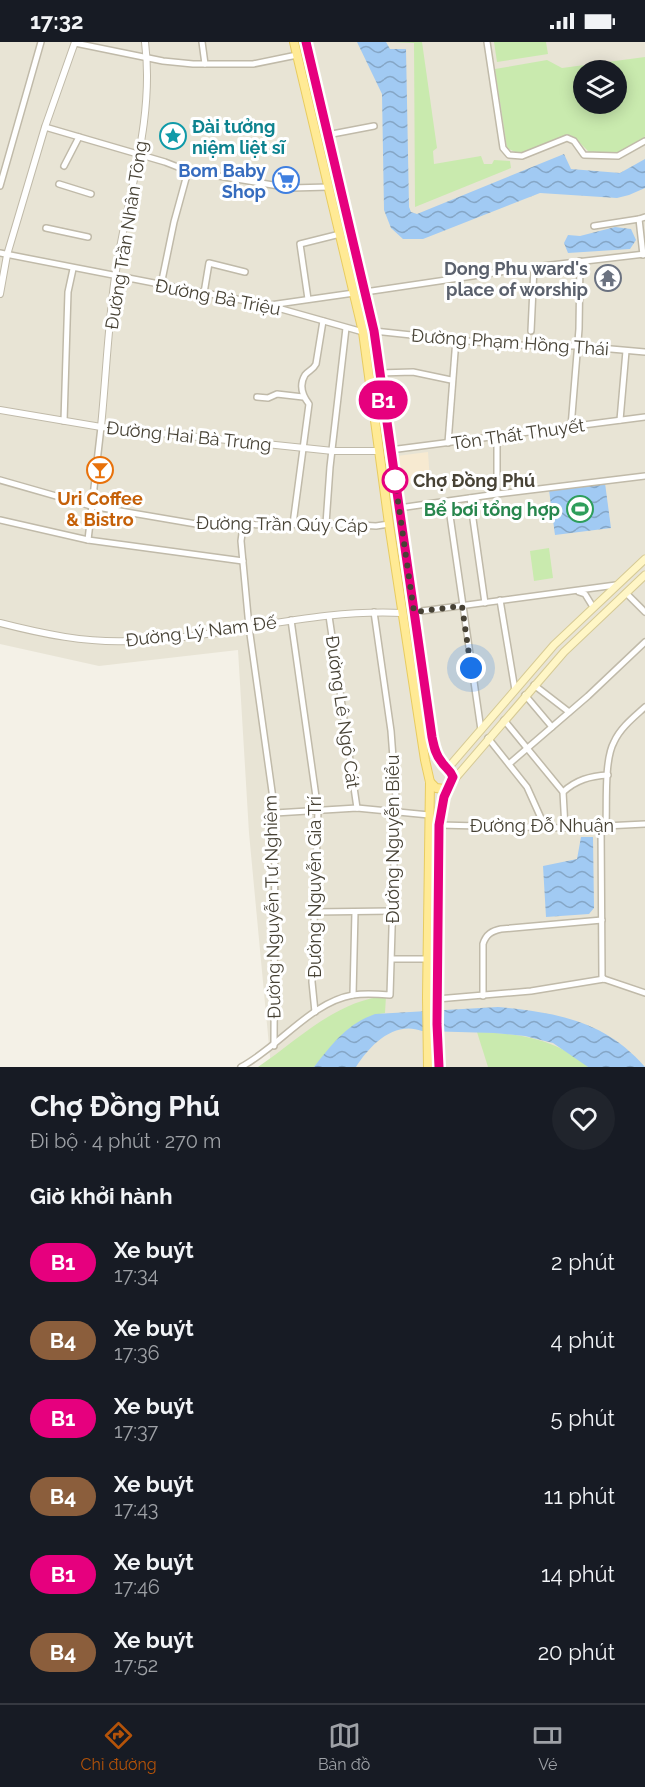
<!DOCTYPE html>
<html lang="vi">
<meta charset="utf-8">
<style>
:root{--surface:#171b24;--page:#20242c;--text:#f1f3f6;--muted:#9ea1a6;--line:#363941;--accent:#b45309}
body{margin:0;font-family:Raleway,sans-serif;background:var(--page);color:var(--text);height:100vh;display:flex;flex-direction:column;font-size:22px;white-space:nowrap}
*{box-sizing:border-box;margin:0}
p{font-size:20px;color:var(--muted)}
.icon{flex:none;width:33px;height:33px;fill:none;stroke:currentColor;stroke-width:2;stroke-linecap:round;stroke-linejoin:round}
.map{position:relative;height:1025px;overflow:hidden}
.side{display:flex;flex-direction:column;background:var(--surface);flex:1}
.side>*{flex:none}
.badge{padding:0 12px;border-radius:20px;font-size:21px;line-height:39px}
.fabs{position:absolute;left:573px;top:18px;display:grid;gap:12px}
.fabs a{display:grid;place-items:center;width:54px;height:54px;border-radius:50%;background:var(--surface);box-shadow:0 3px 15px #0003;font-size:30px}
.you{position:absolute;width:30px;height:30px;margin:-15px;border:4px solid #fff;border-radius:50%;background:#1a73e8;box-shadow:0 0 0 9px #1a73e833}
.map>.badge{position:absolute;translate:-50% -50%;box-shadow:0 0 0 3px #fff}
h2{padding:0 30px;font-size:22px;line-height:54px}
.round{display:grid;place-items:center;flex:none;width:63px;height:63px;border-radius:32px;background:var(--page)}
.overview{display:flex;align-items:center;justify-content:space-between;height:102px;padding:0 30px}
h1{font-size:28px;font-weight:700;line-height:45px}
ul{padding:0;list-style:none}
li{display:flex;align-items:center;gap:18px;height:78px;padding:0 30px}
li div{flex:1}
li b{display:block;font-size:22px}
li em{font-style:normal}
li .badge{min-width:66px;font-weight:700;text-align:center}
.status{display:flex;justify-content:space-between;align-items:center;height:42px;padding:0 30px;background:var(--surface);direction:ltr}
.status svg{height:16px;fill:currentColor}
.tabs{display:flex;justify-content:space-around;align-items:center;height:84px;border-top:2px solid var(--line);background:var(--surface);font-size:16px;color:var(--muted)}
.tabs a{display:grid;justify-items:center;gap:3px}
.tabs .selected{color:var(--accent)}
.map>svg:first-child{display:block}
.residential{fill:#e8e4d5;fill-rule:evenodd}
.commercial{fill:#f7ead1}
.green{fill:#c9eaae;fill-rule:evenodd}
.water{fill:url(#water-waves)}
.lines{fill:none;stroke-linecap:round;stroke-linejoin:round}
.minor-casing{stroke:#c0baa9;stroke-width:8}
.tertiary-casing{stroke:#c0baa9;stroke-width:8}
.secondary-casing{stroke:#d6ca95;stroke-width:9}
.primary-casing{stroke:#e8cc61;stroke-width:10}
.minor{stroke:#fff;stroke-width:5}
.tertiary{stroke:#fff;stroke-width:6}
.secondary{stroke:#fff6c6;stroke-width:7}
.primary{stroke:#ffea95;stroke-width:8}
.line-casing{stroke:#fff;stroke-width:14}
.line{stroke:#e6007e;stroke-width:9}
.walk{stroke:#474235;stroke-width:6;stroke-dasharray:0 10.8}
.stop-dot{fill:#fff;stroke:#e6007e;stroke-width:3}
.labels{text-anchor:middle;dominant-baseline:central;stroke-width:6;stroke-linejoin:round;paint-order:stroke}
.culture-label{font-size:18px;font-weight:bold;fill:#0d838f;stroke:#fff;text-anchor:start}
.shop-label{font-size:18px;font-weight:bold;fill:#366cbe;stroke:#fff;text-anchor:end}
.street-label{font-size:18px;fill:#474235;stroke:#fff}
.worship-label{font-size:18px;font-weight:bold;fill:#5b616d;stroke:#fff;text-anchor:end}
.stop-label{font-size:18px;font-weight:bold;fill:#474235;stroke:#fff;text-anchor:start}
.food-label{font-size:18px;font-weight:bold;fill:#c56008;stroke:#fff}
.leisure-label{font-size:18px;font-weight:bold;fill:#27864d;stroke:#fff;text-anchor:end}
</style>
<div class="status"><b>17:32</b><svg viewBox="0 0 49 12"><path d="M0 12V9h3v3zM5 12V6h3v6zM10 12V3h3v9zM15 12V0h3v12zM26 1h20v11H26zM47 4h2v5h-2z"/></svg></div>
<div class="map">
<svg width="645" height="1025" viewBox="0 0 645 1025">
<defs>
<pattern id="water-waves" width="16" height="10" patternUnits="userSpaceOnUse" patternTransform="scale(1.5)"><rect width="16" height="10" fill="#a1caf3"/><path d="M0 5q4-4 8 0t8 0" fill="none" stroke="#85a6c6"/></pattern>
</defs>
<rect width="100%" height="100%" fill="#f4f1e7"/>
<path class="residential" d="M0,0H645V1025H271L249,791L238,608L99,624L0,602ZM584,28H616V62H584Z"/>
<path class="commercial" d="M428,410L430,440L399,442L397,414Z"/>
<g class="green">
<path d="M393,0H422L437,106L433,109L434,122L481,114L484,122H492L494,118L510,119L511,126L415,165L414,1Z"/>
<path d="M494,0H546L548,12L497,20Z"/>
<path d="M645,15V94C632,112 611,112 591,112L573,94L566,93L521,113L507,106L495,27L547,18L562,26ZM584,28H616V62H584Z"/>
<path d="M549,506L553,536L534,539L530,509Z"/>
<path d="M386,954L385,971C358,974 331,1005 314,1025H258C298,998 335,959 386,954Z"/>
<path d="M477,990C518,991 557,997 588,1025H488Z"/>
</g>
<g class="water">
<path d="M357,0H386L390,7H406L409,165L411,170L417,172L564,112L571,127L620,131L645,117V146L629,153L617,156L540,151L423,197H403L391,186L384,168L382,52Z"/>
<path d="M615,185L631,187L636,198L630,207L568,211L564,201L568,193L580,194Z"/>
<path d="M605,441L611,486L555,493L549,448Z"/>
<path d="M581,795H593L594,866L589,872L546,875L543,824L577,817Z"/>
<path d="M498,965C557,971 604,978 645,1025H588L553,1001L525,994L494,991L422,989C394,978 369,1004 356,1025H314C332,1002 347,982 375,972Z"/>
</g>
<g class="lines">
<defs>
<g id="minor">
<path d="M202,0L205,22"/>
<path d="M487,0L503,106L509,113L522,114L567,96L574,99L584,113L618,114L645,99"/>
<path d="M75,1L163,19L193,22H253L297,13"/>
<path d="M45,85L165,120L188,129L291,146L329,145"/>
<path d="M327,93L374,84"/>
<path d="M64,124L79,95"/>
<path d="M59,142L91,152"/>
<path d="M0,144L41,0"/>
<path d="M594,184L639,177"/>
<path d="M46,186L88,195"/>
<path d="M0,211L267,263L363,290"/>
<path d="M643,213L639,177L645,175"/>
<path d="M161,243L174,180L188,129"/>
<path d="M365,250L534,225L645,212"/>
<path d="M204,251L209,221L245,230"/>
<path d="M308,257L300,202L340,192"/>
<path d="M270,263L354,251"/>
<path d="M374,289L505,303L577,304L645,310"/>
<path d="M531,289L534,225"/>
<path d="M379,331L413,330L451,338"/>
<path d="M257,355L268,356L277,352L303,355"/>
<path d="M620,378L626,309"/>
<path d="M64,379L68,250L73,227"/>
<path d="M571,385L579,287L580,219"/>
<path d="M497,394V452"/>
<path d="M448,401L456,297"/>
<path d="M390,408L645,375"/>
<path d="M0,438L91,464L202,483L342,482L376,484L389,482"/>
<path d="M470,456L485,561"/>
<path d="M448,460L481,688"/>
<path d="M399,466L497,452L645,434"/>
<path d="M0,478L88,498L243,519"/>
<path d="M293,482L309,362C302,353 299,343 305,333C309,328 313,328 316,322L323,279"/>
<path d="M326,482L330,425L346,286"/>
<path d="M243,484L241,499L249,585L275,771L274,1004"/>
<path d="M88,498L101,385"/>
<path d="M579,550L585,552L593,565"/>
<path d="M626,551L645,570"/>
<path d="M500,558L515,648"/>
<path d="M414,570L616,543"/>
<path d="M329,574L357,766"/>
<path d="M291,578L318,769L312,940L315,970"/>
<path d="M534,643L569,670"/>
<path d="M525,653L552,685"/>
<path d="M504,678L563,750L565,786"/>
<path d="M488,696L527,745L545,785"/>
<path d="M509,722L588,654L645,600"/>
<path d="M563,750C576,738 590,734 608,733"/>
<path d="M275,771L357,766L429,773"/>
<path d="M439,783L565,786L645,782"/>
<path d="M606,783C607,762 604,718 614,700C620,686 634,675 645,665"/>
<path d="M601,784L602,935L604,937"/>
<path d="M315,870L393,869"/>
<path d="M392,917H428"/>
<path d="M353,953L355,870"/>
<path d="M483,954V902C486,892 492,889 501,887L602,878"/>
<path d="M437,957L531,949L604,937L645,951"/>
<path d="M241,1025C279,1005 311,960 353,953C365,951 378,952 390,953L396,756L391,689L374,570"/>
</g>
<g id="tertiary">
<path d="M0,252L7,213L45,85L75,0"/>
<path d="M0,368L101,385L333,409H379"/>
<path d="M101,385C106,335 108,284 115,235C126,158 155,79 145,0"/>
<path d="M0,581C43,592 86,601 131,599C222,597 311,566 403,571"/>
</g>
<g id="secondary">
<path d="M448,726L554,603L645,517"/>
<path d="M452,740L564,610L645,533"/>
</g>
<g id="primary">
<path d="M294,0L363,290L389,482L425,718L430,740L427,955L428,1025"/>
<path d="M306,0L374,289L432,695L436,711L452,732V740L445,747L436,746L430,740"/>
<path d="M439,1025L437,989L439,783L440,768L448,745"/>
</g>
</defs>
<use href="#minor" class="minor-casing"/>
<use href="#tertiary" class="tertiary-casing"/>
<use href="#secondary" class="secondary-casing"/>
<use href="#primary" class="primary-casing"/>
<use href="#minor" class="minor"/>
<use href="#tertiary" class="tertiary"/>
<use href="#secondary" class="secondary"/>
<use href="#primary" class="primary"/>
</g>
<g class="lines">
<defs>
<path id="line" d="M306,0L374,289L432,695C434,704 435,712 441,719C445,726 450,727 453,735L444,755L439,783L437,982L439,1025"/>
</defs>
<use href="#line" class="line-casing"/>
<use href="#line" class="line"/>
<path class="walk" d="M395,438L414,570L462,564L471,626"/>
</g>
<defs>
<symbol id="sight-ring" viewBox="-11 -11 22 22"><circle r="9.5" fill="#fff" stroke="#0f9aa8" stroke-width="1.5"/><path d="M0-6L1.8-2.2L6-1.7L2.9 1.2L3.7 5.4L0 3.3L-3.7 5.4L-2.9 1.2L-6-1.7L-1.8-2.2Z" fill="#0f9aa8"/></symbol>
<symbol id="supermarket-ring" viewBox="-11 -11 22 22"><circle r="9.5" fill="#fff" stroke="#3f7fe0" stroke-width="1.5"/><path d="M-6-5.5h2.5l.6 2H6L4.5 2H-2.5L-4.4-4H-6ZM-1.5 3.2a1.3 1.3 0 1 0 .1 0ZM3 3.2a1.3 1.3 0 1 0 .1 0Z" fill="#3f7fe0"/></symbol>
<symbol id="temple-ring" viewBox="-11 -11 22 22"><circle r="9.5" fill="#fff" stroke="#6b7280" stroke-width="1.5"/><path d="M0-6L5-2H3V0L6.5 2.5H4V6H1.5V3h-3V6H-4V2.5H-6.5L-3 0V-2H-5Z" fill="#6b7280"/></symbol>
<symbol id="bar-ring" viewBox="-11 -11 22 22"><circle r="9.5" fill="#fff" stroke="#e8710a" stroke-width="1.5"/><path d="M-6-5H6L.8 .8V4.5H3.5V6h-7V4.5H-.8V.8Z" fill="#e8710a"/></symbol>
<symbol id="stadium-ring" viewBox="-11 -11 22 22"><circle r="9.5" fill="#fff" stroke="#2e9e5b" stroke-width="1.5"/><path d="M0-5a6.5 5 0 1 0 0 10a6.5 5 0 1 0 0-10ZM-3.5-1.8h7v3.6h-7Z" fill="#2e9e5b"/></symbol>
</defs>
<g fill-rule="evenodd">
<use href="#sight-ring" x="158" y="79" width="30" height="30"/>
<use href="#supermarket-ring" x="271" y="123" width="30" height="30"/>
<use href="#temple-ring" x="593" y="221" width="30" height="30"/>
<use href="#bar-ring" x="85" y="413" width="30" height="30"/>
<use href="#stadium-ring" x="565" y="452" width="30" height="30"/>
</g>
<circle class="stop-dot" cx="395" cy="438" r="12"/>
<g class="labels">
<g class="culture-label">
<text x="192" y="84">Đài tưởng<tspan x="192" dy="21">niệm liệt sĩ</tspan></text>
</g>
<g class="shop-label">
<text x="266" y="128">Bom Baby<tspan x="266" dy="21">Shop</tspan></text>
</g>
<g class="street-label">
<text transform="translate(126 193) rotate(-81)">Đường Trần Nhân Tông</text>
<text transform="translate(218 255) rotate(11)">Đường Bà Triệu</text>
<text transform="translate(510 300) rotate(4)">Đường Phạm Hồng Thái</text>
<text transform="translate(518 392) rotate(-8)">Tôn Thất Thuyết</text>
<text transform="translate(189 394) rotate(6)">Đường Hai Bà Trưng</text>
<text transform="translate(282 482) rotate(1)">Đường Trần Qúy Cáp</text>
<text transform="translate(201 589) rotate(-7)">Đường Lý Nam Đế</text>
<text transform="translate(343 670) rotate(82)">Đường Lê Ngô Cát</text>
<text x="542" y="783">Đường Đỗ Nhuận</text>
<text transform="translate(392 797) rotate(-90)">Đường Nguyễn Biểu</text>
<text transform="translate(314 845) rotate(-90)">Đường Nguyễn Gia Trí</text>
<text transform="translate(272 865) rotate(-91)">Đường Nguyễn Tư Nghiêm</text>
</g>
<g class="worship-label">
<text x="588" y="226">Dong Phu ward's<tspan x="588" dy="21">place of worship</tspan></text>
</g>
<g class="stop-label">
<text x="413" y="438">Chợ Đồng Phú</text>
</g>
<g class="food-label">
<text x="100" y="456">Uri Coffee<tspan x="100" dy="21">&amp; Bistro</tspan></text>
</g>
<g class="leisure-label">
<text x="560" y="467">Bể bơi tổng hợp</text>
</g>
</g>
</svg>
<div class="fabs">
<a><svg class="icon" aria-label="layers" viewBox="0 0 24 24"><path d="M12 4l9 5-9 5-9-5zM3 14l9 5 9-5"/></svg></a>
</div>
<div class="you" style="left:471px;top:626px"></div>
<b class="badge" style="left:383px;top:358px;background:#e6007e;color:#fff">B1</b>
</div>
<section class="side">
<div class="overview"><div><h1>Chợ Đồng Phú</h1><p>Đi bộ · 4 phút · 270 m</p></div><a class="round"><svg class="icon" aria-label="heart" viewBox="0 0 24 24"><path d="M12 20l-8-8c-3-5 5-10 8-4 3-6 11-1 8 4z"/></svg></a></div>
<h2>Giờ khởi hành</h2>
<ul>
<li><span class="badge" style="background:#e6007e;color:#fff">B1</span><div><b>Xe buýt</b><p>17:34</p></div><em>2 phút</em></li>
<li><span class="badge" style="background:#8b5e3c;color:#fff">B4</span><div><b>Xe buýt</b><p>17:36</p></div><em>4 phút</em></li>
<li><span class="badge" style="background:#e6007e;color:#fff">B1</span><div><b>Xe buýt</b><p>17:37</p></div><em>5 phút</em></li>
<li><span class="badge" style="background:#8b5e3c;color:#fff">B4</span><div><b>Xe buýt</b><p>17:43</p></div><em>11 phút</em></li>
<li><span class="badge" style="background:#e6007e;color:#fff">B1</span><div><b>Xe buýt</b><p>17:46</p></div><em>14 phút</em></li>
<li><span class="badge" style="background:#8b5e3c;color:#fff">B4</span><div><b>Xe buýt</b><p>17:52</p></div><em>20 phút</em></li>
</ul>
</section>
<nav class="tabs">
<a class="selected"><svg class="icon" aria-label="directions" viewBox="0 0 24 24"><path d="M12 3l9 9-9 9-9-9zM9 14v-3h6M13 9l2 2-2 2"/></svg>Chỉ đường</a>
<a><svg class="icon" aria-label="map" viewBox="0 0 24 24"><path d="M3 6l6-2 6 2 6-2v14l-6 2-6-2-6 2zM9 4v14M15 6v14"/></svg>Bản đồ</a>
<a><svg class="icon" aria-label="tickets" viewBox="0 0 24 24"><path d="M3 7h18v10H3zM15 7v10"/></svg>Vé</a>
</nav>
